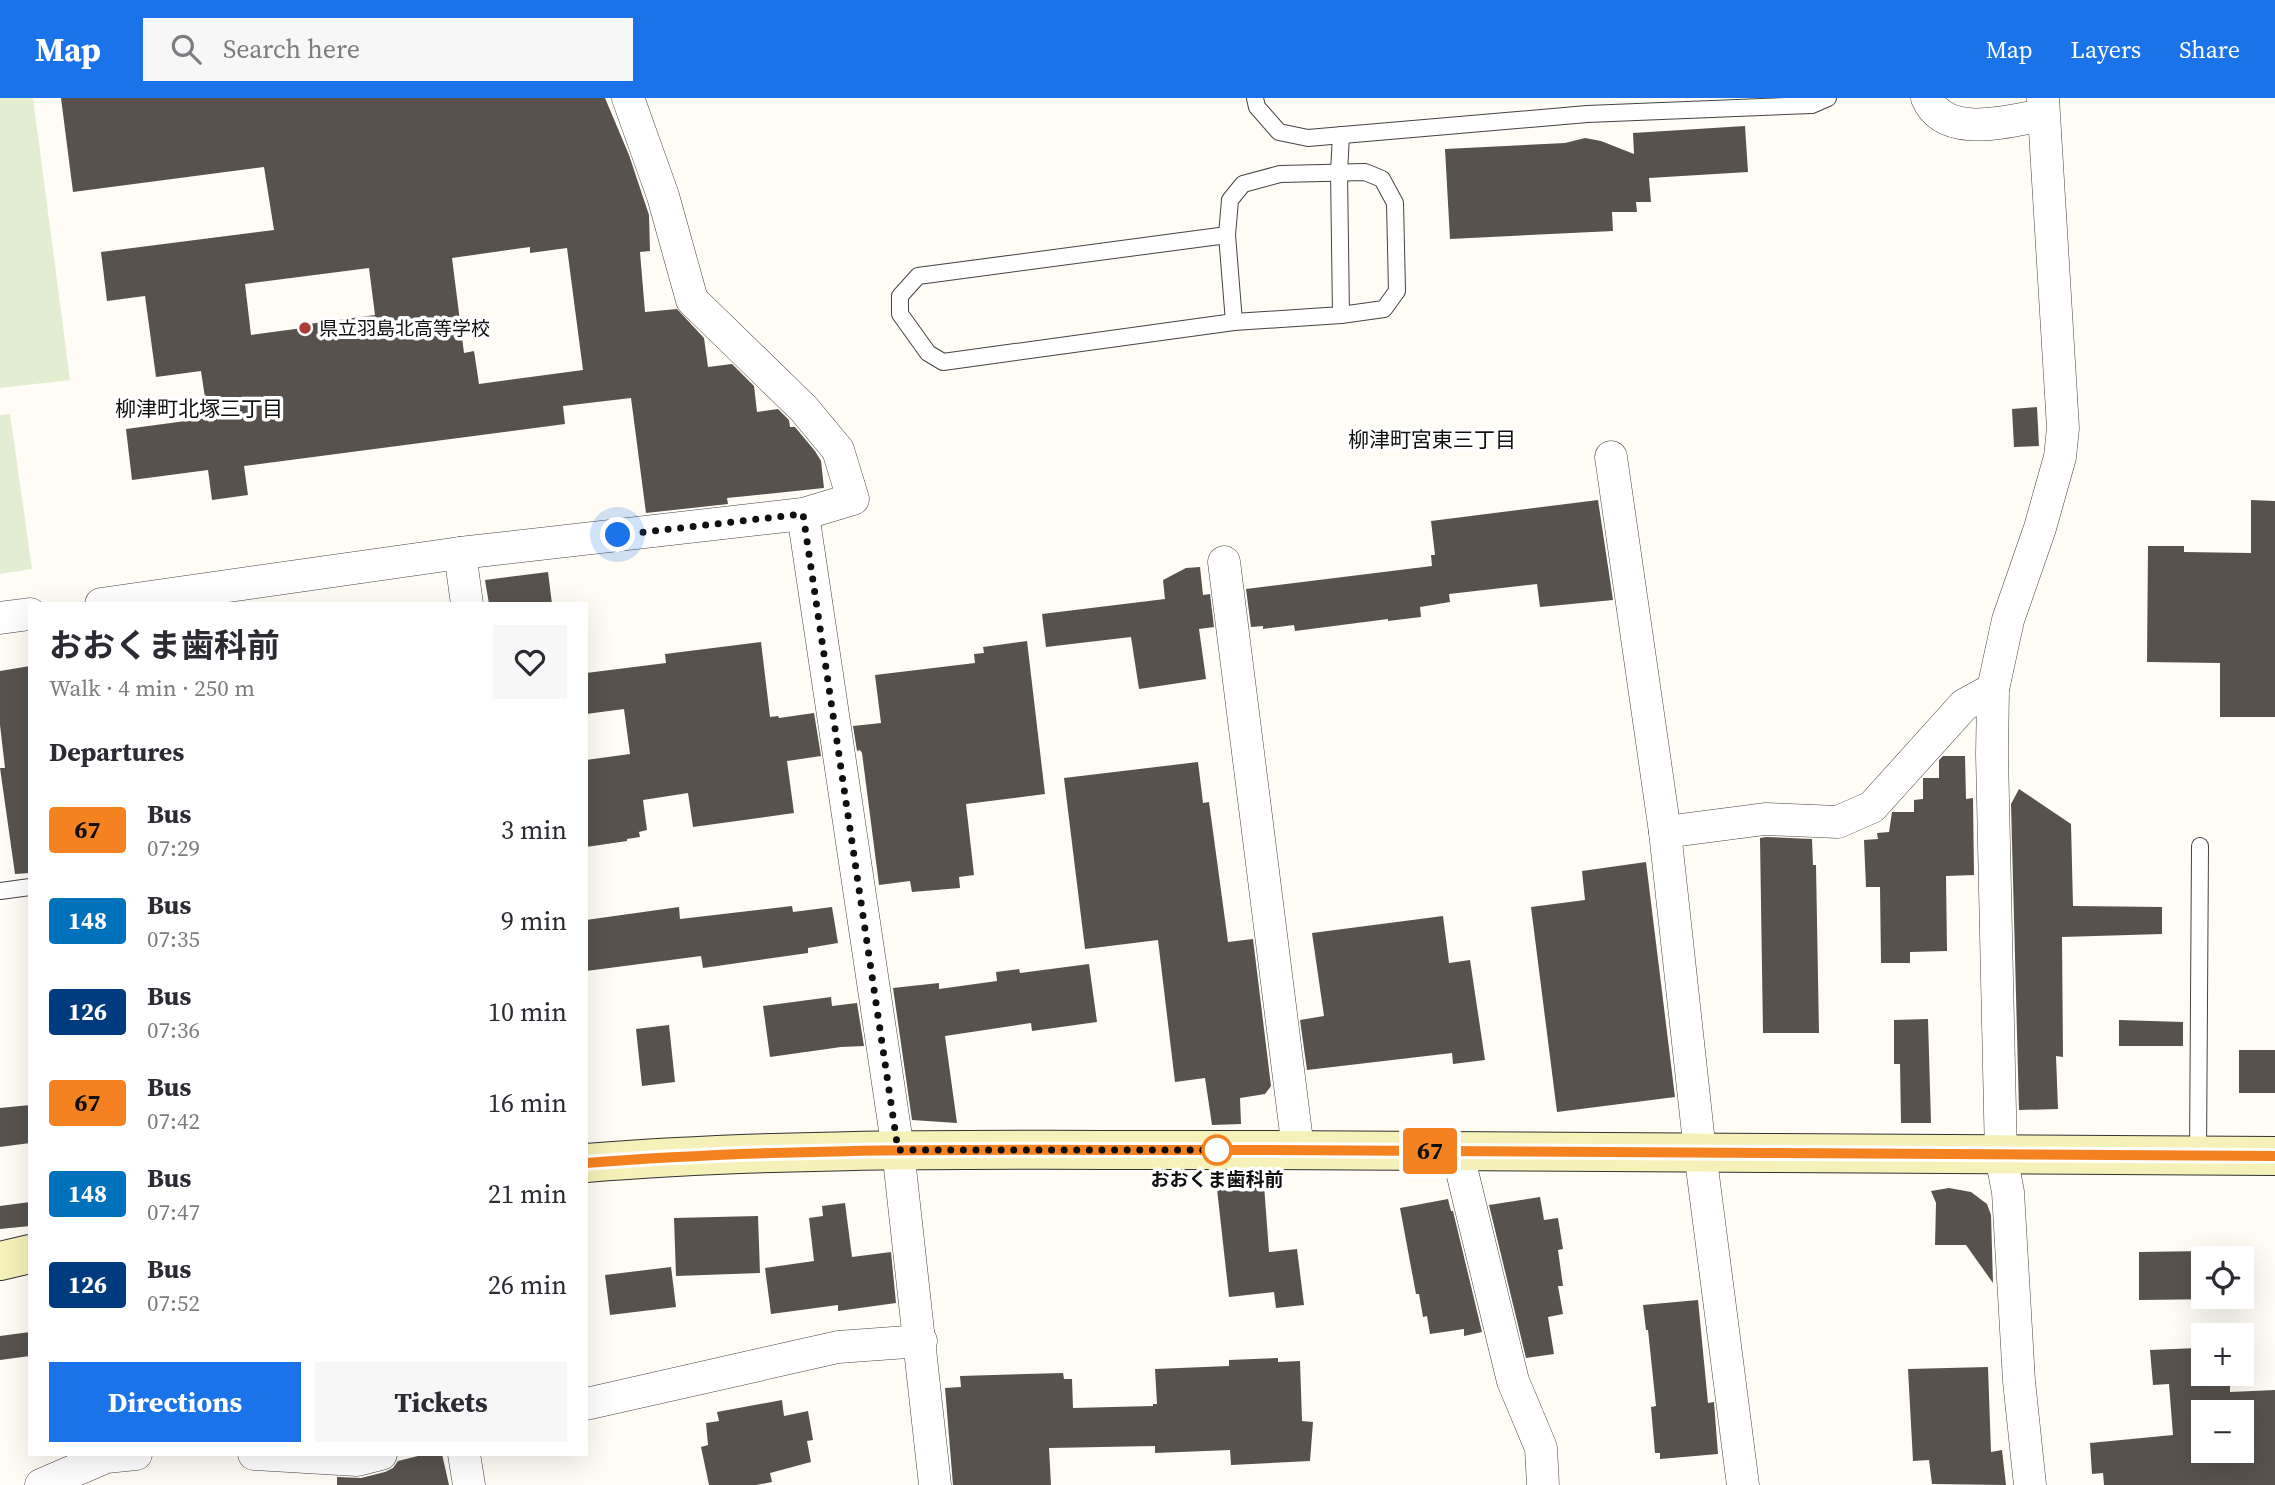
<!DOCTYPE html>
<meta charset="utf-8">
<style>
:root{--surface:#fff;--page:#f7f7f7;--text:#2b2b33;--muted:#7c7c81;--accent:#1a73e8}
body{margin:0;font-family:"Source Serif 4","Noto Sans JP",serif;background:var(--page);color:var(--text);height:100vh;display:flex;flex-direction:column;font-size:26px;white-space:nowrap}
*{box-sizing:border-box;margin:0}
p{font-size:23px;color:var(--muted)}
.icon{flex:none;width:38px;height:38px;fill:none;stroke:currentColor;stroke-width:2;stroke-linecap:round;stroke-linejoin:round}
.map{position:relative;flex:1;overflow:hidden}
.sheet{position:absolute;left:28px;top:504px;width:560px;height:854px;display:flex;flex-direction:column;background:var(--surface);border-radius:0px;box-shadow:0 7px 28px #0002}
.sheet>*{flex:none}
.badge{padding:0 14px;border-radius:5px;font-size:24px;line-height:46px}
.fabs{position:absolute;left:2191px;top:1148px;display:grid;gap:14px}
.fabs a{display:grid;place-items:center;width:63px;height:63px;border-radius:0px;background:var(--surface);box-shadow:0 7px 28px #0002;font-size:35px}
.you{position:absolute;width:35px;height:35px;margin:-18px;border:5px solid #fff;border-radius:50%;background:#1a73e8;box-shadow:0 0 0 10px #1a73e833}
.map>.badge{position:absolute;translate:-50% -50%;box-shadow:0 0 0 4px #fff}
h2{padding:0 21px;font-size:26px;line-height:63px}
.round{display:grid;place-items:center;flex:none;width:74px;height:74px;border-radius:0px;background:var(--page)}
.summary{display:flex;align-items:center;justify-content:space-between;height:119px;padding:0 21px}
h1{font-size:33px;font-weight:700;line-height:52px}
.button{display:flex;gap:14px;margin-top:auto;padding:14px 21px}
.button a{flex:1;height:80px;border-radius:0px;background:var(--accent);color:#fff;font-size:28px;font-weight:700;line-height:80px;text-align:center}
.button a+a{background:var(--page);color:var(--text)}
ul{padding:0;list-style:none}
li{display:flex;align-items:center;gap:21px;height:91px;padding:0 21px}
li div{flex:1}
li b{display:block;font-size:26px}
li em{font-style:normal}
li .badge{min-width:77px;font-weight:700;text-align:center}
header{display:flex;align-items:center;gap:42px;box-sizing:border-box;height:98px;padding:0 35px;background:var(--accent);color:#fff}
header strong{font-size:33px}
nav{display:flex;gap:38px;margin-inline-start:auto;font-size:24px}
.search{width:490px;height:63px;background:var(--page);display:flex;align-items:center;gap:18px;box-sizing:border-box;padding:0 24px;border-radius:0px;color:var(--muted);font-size:26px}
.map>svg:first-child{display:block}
.pitch{fill:#e3edd2}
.building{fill:#58524e;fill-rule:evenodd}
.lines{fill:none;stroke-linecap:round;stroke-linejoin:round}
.lane-casing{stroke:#434343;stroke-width:18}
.street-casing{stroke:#434343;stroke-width:33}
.secondary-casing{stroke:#323232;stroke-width:40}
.lane{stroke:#fff;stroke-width:16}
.street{stroke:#fff;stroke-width:32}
.secondary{stroke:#f5f1b8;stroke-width:38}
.line-casing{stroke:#fff;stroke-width:16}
.line{stroke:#f58220;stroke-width:10}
.walk{stroke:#101010;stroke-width:7;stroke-dasharray:0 12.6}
.poi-dot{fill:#b0393a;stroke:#fff;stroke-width:2.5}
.stop-dot{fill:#fff;stroke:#f58220;stroke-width:3.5}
.labels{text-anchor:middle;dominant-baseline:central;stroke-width:7;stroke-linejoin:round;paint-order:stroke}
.poi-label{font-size:19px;fill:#101010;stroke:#fff;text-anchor:start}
.stop-label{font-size:19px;font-weight:bold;fill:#101010;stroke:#fff}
.neighbourhood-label{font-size:21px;fill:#101010;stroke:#fff}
</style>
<header>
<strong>Map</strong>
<div class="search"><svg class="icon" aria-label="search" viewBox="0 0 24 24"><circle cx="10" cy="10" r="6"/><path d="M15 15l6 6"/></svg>Search here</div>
<nav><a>Map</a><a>Layers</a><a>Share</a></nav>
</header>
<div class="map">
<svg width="2275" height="1387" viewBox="0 0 2275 1387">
<rect width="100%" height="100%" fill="#fefcf5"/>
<g class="pitch">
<path d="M0,0H33L70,282L0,290Z"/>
<path d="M10,316L32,471L0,476V317Z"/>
</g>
<g class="building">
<path d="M61,0H605L629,57L649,117L650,153L640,154L645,214L677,211L704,240L708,269L732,266L754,288L757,314L778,311L789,322L790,329H795L815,353L821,363L824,390L727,400L728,406L646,415L631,300L563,308L565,326L244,368L248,397L212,402L208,372L132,382L126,331L208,320L201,273L156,279L145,198L107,203L101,154L274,132L264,69L73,94ZM530,149V155L567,150L583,272L479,286L474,253L464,255L452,160ZM369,170L375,217L309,226L310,229L251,237L245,186Z"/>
<path d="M1745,28L1748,74L1649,80L1651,104H1636L1637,114H1612L1613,133L1450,141L1445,51L1565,45L1585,40L1601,43L1634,56L1633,35Z"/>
<path d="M2037,309L2039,348L2014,349L2012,311Z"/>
<path d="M1598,402L1613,502L1540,509L1537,486L1449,496L1450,504L1420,509L1421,519L1388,523V521L1295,533L1294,527L1263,531V528L1251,529L1246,491L1432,468L1431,457H1435L1431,423Z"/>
<path d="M2251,402L2275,403V619H2220V565L2147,564L2148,448H2184V454L2251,455Z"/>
<path d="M1200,469L1203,497L1210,496L1214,529L1199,531L1206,581L1139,591L1131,539L1046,549L1042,516L1165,501L1163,482L1186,470Z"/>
<path d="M548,474L552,506H489L485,482Z"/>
<path d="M1027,543L1045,696L966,706L974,777L959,779L960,790L912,794L910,783L879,787L862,655L860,652L857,653L853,628L881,625L875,577L975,565L974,556L984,555L983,549Z"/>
<path d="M761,544L770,619L778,618L779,620L814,615L821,658L787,663L794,715L693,729L688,695L643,702L647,732L639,734L640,739L627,741V743L586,749V662L630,656L624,611L586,616V575L666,565L665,556Z"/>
<path d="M30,568V775L15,776L0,670H5L0,627V573Z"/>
<path d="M1943,658H1965L1966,701L1973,700L1974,777L1946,778L1947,853L1910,854V865H1881L1880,789H1866L1864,742L1878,741L1877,735L1889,734L1892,714H1914V702L1923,701V680H1939V662Z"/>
<path d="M1198,664L1203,705L1209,704L1228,844L1253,841L1271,988L1265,996L1240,1000L1241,1026L1212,1027L1205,980L1175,984L1158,842L1085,851L1064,680Z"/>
<path d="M2019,691L2071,726L2073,808L2162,809V836L2062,839L2063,959L2056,958L2058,1011L2019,1012L2011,706Z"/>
<path d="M1766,739L1812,741L1813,767H1816L1819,935H1763L1760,740Z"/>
<path d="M1646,764L1675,999L1557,1014L1531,809L1585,802L1582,773Z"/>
<path d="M792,808L793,814L832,809L838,845L808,850V855L703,870L701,858L586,873V822L679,809L680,821Z"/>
<path d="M1443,818L1449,865L1470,862L1485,962L1453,966L1452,955L1307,972L1300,922L1324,918L1312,835Z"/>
<path d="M1089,866L1097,924L1032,933L1031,925L945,938L957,1025L912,1022L893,890L939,885V891L997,883L996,874L1019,871L1020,875Z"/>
<path d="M831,899L832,908L857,905L864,948L841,949L770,959L763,908Z"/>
<path d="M1928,921L1931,1025H1901L1900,966H1894V922Z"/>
<path d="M2119,922L2183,924V948H2119Z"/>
<path d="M669,927L675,984L642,988L636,931Z"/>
<rect x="2239" y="952" width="36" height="43"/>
<path d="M30,1007V1045L0,1049V1010Z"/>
<path d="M1264,1087L1269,1154L1297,1151L1304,1207L1276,1210L1274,1194L1229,1199L1217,1091Z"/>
<path d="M1949,1090L1971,1094L1987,1106L1991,1117L1993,1185L1966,1147H1935L1936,1105L1931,1093Z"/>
<path d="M1540,1099L1544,1122L1558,1120L1563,1151L1558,1152L1563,1188H1558L1563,1216L1548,1219L1554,1256L1526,1260L1489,1107Z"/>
<path d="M1448,1101L1451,1113H1453L1482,1234L1464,1238V1231L1430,1236L1427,1218L1423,1219L1419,1196H1416L1400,1110Z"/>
<path d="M30,1104V1128L0,1131V1108Z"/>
<path d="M845,1105L852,1159L891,1154L896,1205L838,1213V1207L771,1216L765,1170L814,1163L809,1120L823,1118L822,1108Z"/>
<path d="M758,1118L760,1175L676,1178L674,1120Z"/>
<path d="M2206,1153V1156H2221V1160H2203V1199H2222V1201L2139,1202V1154Z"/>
<path d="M671,1169L676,1209L610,1217L605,1177Z"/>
<path d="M1698,1202L1708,1305L1714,1304L1718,1356L1660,1361V1355H1655L1651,1309L1656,1308L1648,1232H1646L1643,1207Z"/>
<path d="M30,1234V1258L0,1262V1238Z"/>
<path d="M2197,1250L2198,1265H2203V1276H2230V1294L2275,1292V1387H2104L2103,1375L2092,1376L2090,1345L2173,1337L2169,1286L2153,1287L2150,1252ZM2203,1314H2242V1353H2203Z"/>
<path d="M1278,1260V1264L1300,1263L1302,1323L1313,1324L1310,1363L1231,1367L1230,1352L1155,1355V1348L1049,1350L1051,1387H953L945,1290L961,1289L960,1278L1063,1275L1064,1281H1072L1073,1310L1153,1308V1306H1157L1155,1271L1229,1268V1262Z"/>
<path d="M1988,1269L1991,1354L2002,1352L2006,1387L1932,1386L1929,1362L1913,1363L1908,1271Z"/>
<path d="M782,1302L784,1318L808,1313L813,1342L807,1343L811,1364L770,1375L772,1384L756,1387H709L701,1349L708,1347L706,1325L719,1323L717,1314Z"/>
<path d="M426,1356H442L449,1387H337V1379L361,1380L385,1374L393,1370L398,1363Z"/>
</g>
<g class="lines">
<defs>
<g id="lane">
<path d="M1255,0L1257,9L1279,34L1308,40L1587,16L1812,7L1828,0"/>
<path d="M1227,137L918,178L900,198V216L928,255L943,264L1234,224L1341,217L1339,74L1341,37"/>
<path d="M1234,224L1227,137L1230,102L1243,86L1280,76L1365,74L1382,81L1395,105L1397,193L1384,211L1341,217"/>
<path d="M0,793L30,789"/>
<path d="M2198,1058L2200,748"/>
</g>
<g id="street">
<path d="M1927,0C1945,42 2008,23 2043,17"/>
<path d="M1611,359L1665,734L1700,1054L1743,1387"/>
<path d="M803,416L898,1052L935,1387"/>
<path d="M460,455L467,506"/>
<path d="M1224,464L1298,1051"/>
<path d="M101,506L460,455L803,416L853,401L838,352L804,311L692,202L663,98L628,0"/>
<path d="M0,520L30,516"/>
<path d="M1665,734L1765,721L1838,724L1872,709L1964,607L1993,591"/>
<path d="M1457,1053L1513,1283L1541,1350L1543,1387"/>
<path d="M586,1306L838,1249L921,1243"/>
<path d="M254,1356L357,1362L381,1356"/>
<path d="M464,1356L469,1387"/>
<path d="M41,1387L106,1359L136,1356"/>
<path d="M2030,1387L2019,1283L2008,1094L2001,1058L1992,657L1993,591L2008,522L2040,430L2060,359L2063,330L2043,0"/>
</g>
<g id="secondary">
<path d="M586,1065C786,1049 988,1052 1189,1052C1551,1051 1913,1058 2275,1058"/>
<path d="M0,1163L30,1156"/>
</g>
</defs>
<use href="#lane" class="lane-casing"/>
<use href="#street" class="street-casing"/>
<use href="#secondary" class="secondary-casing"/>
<use href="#lane" class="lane"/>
<use href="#street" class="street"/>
<use href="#secondary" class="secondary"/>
</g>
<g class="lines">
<defs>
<path id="line" d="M586,1065C786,1049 988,1052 1189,1052C1551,1051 1913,1058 2275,1058"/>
</defs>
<use href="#line" class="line-casing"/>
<use href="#line" class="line"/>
<path class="walk" d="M618,437L803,416L898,1052H1217"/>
</g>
<circle class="poi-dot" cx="305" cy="230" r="7"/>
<circle class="stop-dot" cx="1217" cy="1052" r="14"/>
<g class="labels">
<g class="poi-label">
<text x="319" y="230">県立羽島北高等学校</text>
</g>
<g class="stop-label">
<text x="1217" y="1081">おおくま歯科前</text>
</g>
<g class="neighbourhood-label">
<text x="199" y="310">柳津町北塚三丁目</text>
<text x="1432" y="341">柳津町宮東三丁目</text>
</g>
</g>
</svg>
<div class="fabs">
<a><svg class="icon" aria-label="locate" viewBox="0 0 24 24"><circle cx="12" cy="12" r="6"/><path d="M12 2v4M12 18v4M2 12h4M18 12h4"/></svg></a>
<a>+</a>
<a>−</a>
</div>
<div class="you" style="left:618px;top:437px"></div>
<b class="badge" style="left:1430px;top:1053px;background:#f58220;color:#111">67</b>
<section class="sheet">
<div class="summary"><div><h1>おおくま歯科前</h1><p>Walk · 4 min · 250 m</p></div><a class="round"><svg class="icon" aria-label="heart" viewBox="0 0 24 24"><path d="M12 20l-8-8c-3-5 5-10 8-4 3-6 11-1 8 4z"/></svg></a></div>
<h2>Departures</h2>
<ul>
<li><span class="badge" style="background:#f58220;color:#111">67</span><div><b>Bus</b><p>07:29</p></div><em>3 min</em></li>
<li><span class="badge" style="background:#0072bc;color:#fff">148</span><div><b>Bus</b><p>07:35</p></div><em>9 min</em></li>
<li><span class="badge" style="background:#003b80;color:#fff">126</span><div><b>Bus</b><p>07:36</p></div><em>10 min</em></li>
<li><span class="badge" style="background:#f58220;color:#111">67</span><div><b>Bus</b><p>07:42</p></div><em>16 min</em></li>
<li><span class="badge" style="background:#0072bc;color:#fff">148</span><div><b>Bus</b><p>07:47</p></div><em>21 min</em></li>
<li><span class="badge" style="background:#003b80;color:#fff">126</span><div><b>Bus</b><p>07:52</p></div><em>26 min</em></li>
</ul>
<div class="button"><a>Directions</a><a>Tickets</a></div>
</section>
</div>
